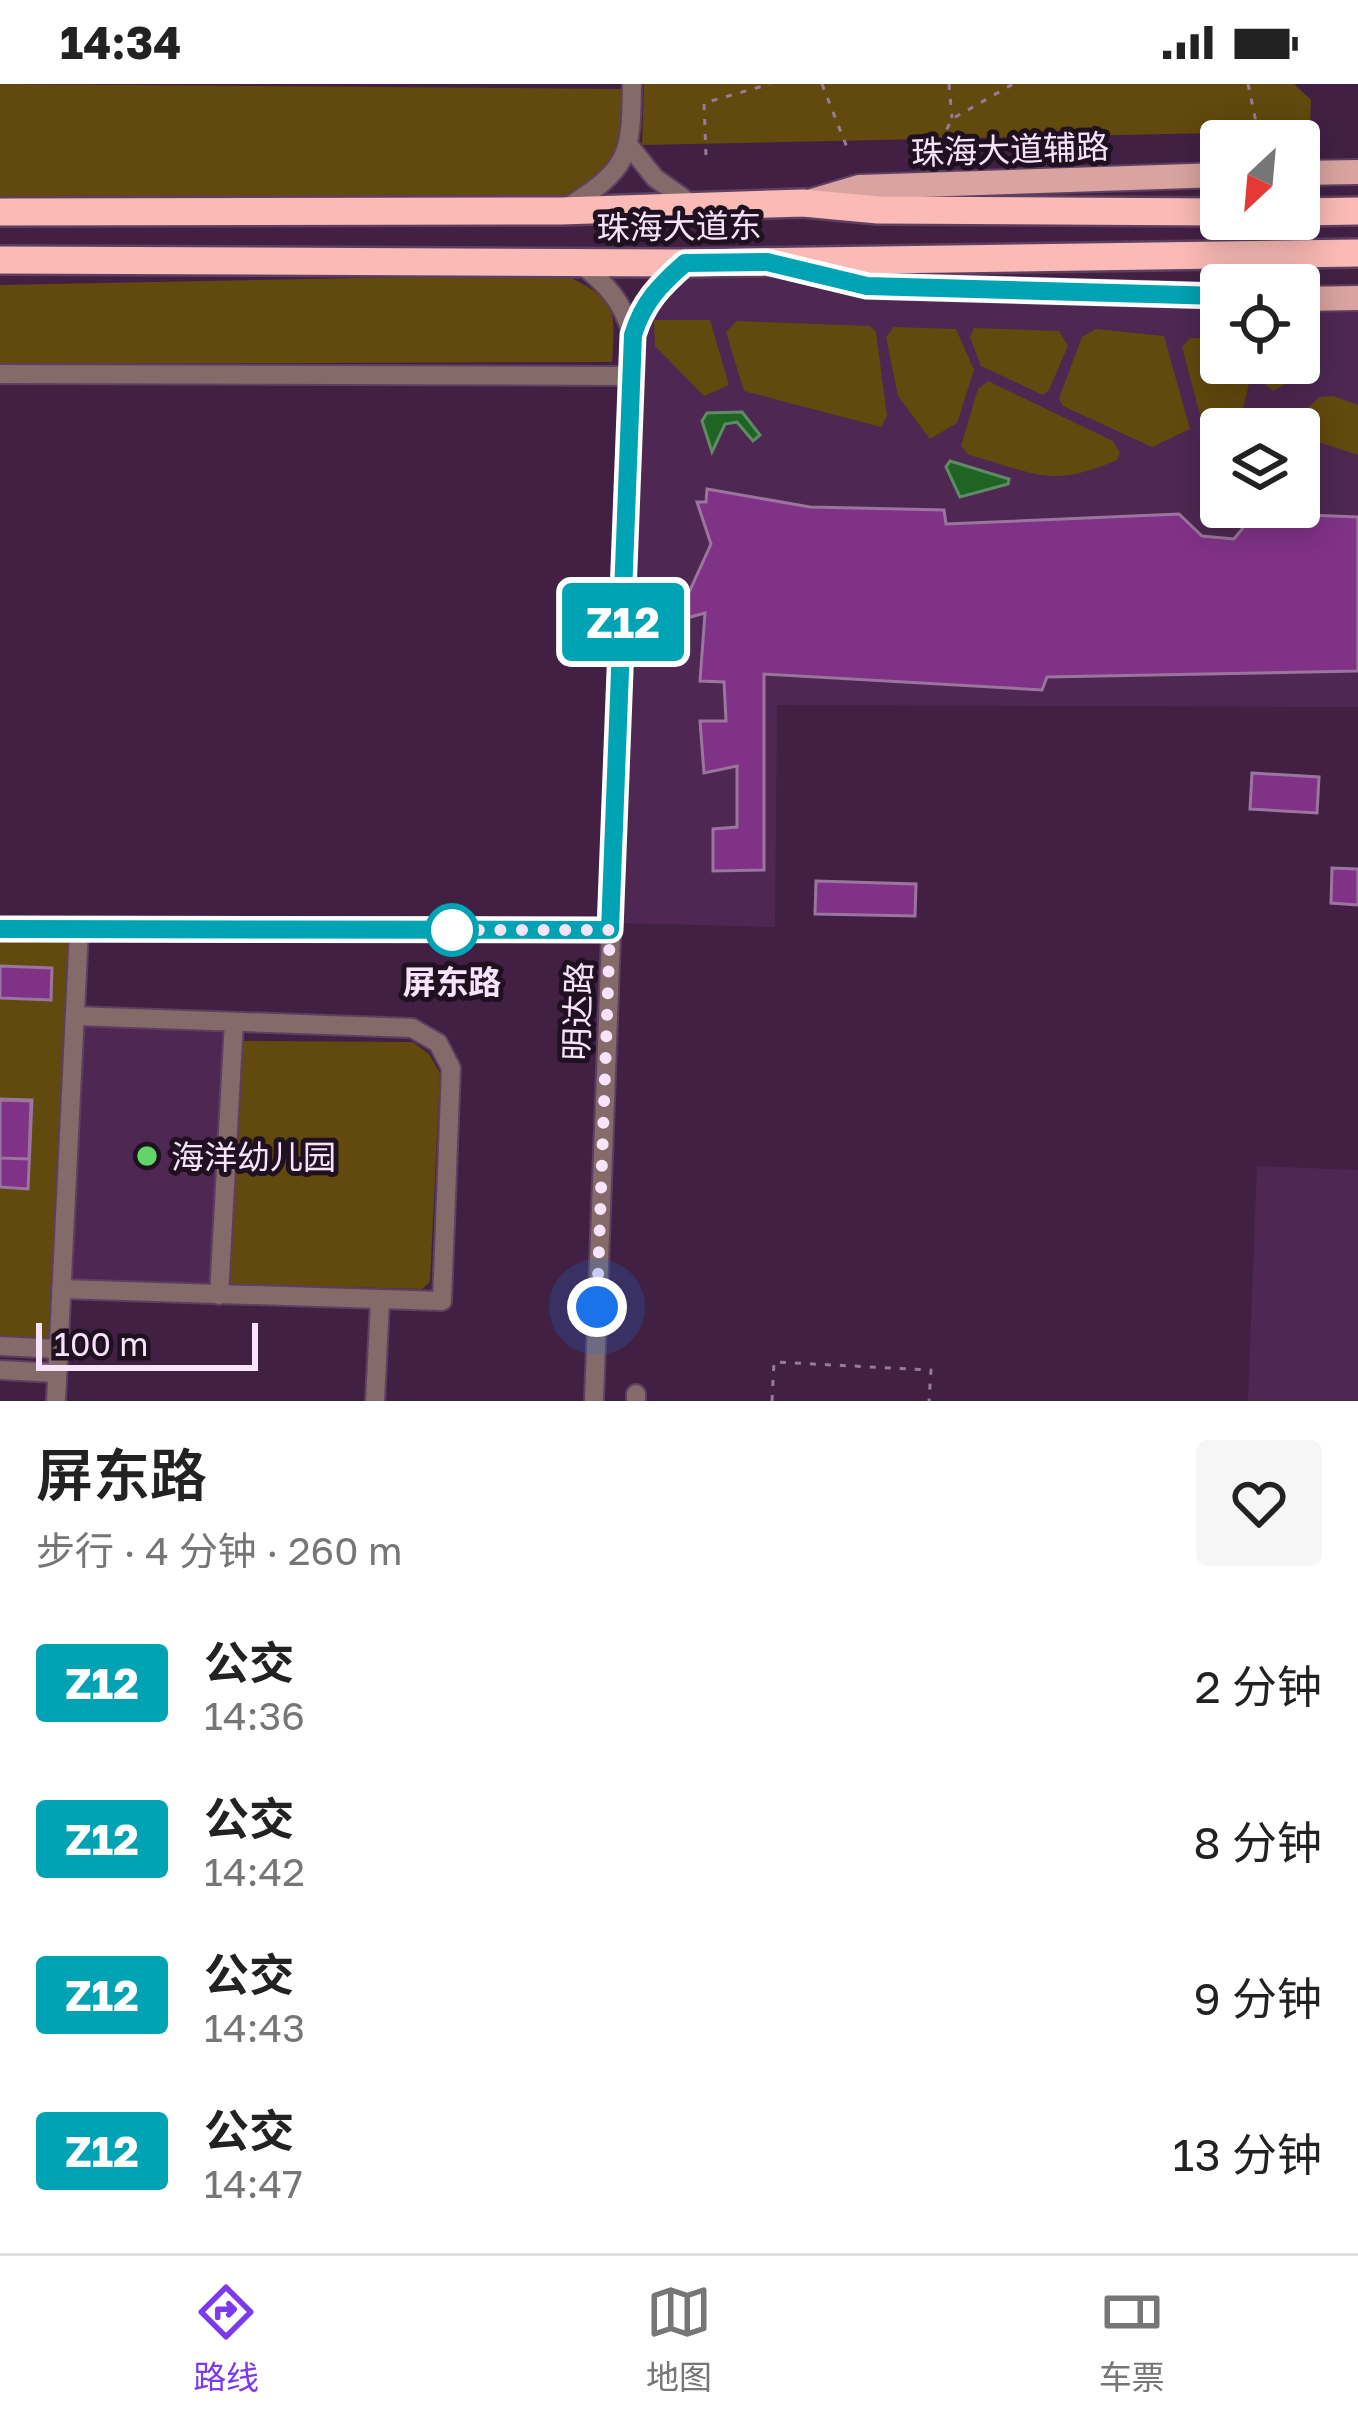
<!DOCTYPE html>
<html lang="zh">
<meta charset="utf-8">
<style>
:root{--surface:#fff;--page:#f6f6f6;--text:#222;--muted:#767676;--line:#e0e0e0;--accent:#7c3aed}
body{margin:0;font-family:"Golos Text","Noto Sans SC",sans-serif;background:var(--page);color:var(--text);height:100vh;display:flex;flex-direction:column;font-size:45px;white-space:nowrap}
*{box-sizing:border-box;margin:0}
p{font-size:39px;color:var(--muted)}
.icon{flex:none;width:66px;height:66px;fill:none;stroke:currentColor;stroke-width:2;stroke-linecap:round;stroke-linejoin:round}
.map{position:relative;height:1317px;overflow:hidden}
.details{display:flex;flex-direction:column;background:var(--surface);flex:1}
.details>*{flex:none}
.badge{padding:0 24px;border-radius:9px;font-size:42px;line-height:78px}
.needle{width:78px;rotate:206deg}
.controls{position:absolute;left:1200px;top:36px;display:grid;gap:24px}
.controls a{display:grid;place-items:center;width:120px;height:120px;border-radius:12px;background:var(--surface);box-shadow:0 6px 30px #0003;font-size:60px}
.scale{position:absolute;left:36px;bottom:30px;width:222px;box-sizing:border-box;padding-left:12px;border:6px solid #f8e3fa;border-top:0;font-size:33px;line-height:42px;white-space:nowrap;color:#f8e3fa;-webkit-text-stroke:9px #201121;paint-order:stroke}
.you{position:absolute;width:60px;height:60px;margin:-30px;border:9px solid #fff;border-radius:50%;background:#1a73e8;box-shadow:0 0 0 18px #1a73e833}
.map>.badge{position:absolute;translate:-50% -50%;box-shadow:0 0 0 6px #fff}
.round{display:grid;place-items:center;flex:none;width:126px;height:126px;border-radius:12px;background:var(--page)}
.overview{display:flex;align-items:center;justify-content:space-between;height:204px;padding:0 36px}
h1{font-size:57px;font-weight:600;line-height:90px}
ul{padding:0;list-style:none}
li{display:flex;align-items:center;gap:36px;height:156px;padding:0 36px}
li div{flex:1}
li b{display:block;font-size:45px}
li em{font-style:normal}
li .badge{min-width:132px;font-weight:700;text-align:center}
.status{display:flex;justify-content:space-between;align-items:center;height:84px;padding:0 60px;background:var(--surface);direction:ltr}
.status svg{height:33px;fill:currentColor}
.menu{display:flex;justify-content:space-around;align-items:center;height:168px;border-top:3px solid var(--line);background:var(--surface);font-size:33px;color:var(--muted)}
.menu a{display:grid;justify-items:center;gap:6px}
.menu .active{color:var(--accent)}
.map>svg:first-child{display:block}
.built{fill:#4e2852;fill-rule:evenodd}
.green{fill:#62490d}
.water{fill:#1e6524;stroke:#5f8b64;stroke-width:3}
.building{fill:#803287;stroke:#9b759e;stroke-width:3}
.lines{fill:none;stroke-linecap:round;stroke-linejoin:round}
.minor-casing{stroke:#5e3f61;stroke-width:22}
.major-casing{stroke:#5e3f61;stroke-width:28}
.highway-casing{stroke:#5e3f61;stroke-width:32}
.path{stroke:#977c9a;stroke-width:3;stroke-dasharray:6 9;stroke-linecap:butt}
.minor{stroke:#846a68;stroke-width:18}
.major{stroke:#d9a49f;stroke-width:24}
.highway{stroke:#fabab5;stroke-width:27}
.line-casing{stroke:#fff;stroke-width:27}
.line{stroke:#00a3b4;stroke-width:18}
.walk{stroke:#f8e3fa;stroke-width:12;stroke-dasharray:0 21.6}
.stop-dot{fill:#fff;stroke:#00a3b4;stroke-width:6}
.poi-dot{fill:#63d468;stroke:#201121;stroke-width:4.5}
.labels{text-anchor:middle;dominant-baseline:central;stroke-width:10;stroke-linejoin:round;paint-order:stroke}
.street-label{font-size:33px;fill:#f8e3fa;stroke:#201121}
.stop-label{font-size:33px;font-weight:bold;fill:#f8e3fa;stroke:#201121}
.poi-label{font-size:33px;fill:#f8e3fa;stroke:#201121;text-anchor:start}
</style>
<div class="status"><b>14:34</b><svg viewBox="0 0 49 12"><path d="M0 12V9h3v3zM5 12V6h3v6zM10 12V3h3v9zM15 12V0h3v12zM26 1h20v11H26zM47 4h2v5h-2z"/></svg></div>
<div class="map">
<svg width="1358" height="1317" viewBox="0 0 1358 1317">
<rect width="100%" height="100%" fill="#412044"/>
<g class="built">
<path d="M690,186L767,189L868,209L1221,219V279H1299V221H1358V623L777,621L775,843L620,839L641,250L648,230ZM1221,345H1299V423H1221Z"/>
<path d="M79,936L230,942L215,1207L65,1201Z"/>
<path d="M1257,1082L1358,1086V1317H1248Z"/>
</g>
<g class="green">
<path d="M0,0L622,5C621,80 623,81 560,123L0,124Z"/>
<path d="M644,0H1294L1311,16L1310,47L642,61Z"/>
<path d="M563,190C616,216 616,220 612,278L0,280V201Z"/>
<path d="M654,236H710L729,301L704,312L655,262Z"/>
<path d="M737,237L870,242L876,248L887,332L881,343L744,307L726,248Z"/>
<path d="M894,243L956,245L974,286L957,339L930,355L898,312L886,253Z"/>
<path d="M974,244L1059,247L1068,262L1049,306L1043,311L981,282L970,253Z"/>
<path d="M1096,245L1164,252L1190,345L1152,363L1063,322L1059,314L1082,253Z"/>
<path d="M1305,251L1317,271L1305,289L1273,307L1265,300L1270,279H1299V253Z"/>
<path d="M1190,254H1221V279H1254L1238,345H1221V355L1204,346L1182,263Z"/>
<path d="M988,297L1113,357L1120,369L1117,376C1050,405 1036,389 969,371L961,362L978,305Z"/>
<path d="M1333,312L1358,321V371L1300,352L1295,343L1296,334L1320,313Z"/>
<path d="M0,851L72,852L55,1258L0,1256Z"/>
<path d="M239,957L413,958L429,970L440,989L430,1198L422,1205L225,1200Z"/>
</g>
<g class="water">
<path d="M742,328L760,351L753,357L737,338L725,340L712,368L702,337L707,329Z"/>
<path d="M950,377L1009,395L1008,400L960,413L946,383Z"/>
</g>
<g class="building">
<path d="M707,405L810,423L944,426L946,440L1179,430L1202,452L1234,455L1255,429L1358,433V587L1047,593L1042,606L764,590V786L713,787V745L737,743V682L704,689L700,637H726L724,598L700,597L705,529L676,537L711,460L697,418H706Z"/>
<path d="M1252,689L1319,693L1317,729L1250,725Z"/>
<path d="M1332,784L1358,785V821L1331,819Z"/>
<path d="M816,797L916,800L915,832L815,830Z"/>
<path d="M0,882L52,884L51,916L0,914Z"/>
<path d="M0,1015L32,1016L28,1105L0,1103Z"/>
<path d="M0,1016L31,1017L29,1075L0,1074Z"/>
</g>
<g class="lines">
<defs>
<g id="minor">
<path d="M631,64L655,94L693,121"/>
<path d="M565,125C629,84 631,74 632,0"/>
<path d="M579,179C607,200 621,216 632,249"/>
<path d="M0,290L631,292"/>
<path d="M0,845L610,846"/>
<path d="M61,1205L442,1217L451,984L438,959L412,944L75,932"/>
<path d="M219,1211L234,938"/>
<path d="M0,1262L59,1265"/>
<path d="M0,1286L57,1289"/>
<path d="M56,1317L79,846"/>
<path d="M375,1317L380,1217"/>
<path d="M594,1317L633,251L641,225L685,179"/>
<path d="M636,1317V1310"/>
</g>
<g id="major">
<path d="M1299,89L1358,88"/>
<path d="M812,117L859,103L1221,91"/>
<path d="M793,184L867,202L1221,212"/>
<path d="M1299,215L1358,214"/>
</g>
<g id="highway">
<path d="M0,128L561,127L803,119L878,126L1221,128"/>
<path d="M1299,128L1358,127"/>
<path d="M0,176L685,179L1358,169"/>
</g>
</defs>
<use href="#minor" class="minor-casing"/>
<use href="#major" class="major-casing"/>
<use href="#highway" class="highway-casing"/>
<g class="path">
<path d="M822,0L848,66"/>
<path d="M949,0L952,34"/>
<path d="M1248,0L1260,57"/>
<path d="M706,71L704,19L770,0"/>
<path d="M933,72L952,35L1013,0"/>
<path d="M772,1317L774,1278L931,1286L929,1317"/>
</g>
<use href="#minor" class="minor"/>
<use href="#major" class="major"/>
<use href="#highway" class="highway"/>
</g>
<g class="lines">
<defs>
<path id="line" d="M0,845L610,846L633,251C643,218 660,201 685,179L767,178L867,202L1221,212"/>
</defs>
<use href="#line" class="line-casing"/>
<use href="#line" class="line"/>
<path class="walk" d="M452,846H433H610L597,1223"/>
</g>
<circle class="stop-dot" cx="452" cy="846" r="24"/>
<circle class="poi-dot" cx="147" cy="1072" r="12"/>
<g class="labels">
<g class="street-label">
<text transform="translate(1010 65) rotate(-2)">珠海大道辅路</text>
<text transform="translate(679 142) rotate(-1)">珠海大道东</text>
<text transform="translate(577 927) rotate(-88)">明达路</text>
</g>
<g class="stop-label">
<text x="452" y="897">屏东路</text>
</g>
<g class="poi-label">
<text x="171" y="1072">海洋幼儿园</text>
</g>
</g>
</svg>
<div class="controls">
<a><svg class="needle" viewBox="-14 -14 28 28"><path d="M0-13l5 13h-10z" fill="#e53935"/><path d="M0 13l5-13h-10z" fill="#767676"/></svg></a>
<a><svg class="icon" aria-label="locate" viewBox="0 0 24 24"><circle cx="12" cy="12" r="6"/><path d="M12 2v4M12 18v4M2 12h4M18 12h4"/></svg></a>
<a><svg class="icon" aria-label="layers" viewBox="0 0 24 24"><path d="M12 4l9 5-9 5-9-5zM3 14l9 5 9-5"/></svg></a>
</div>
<div class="scale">100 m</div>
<div class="you" style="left:597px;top:1223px"></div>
<b class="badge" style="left:623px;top:538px;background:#00a3b4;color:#fff">Z12</b>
</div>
<section class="details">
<div class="overview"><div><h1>屏东路</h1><p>步行 · 4 分钟 · 260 m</p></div><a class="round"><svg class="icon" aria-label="heart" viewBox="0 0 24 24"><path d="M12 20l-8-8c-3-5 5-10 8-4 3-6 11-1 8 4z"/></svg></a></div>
<ul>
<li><span class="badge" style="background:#00a3b4;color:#fff">Z12</span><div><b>公交</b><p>14:36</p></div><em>2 分钟</em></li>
<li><span class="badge" style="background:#00a3b4;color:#fff">Z12</span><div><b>公交</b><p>14:42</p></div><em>8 分钟</em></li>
<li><span class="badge" style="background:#00a3b4;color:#fff">Z12</span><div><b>公交</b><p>14:43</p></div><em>9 分钟</em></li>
<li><span class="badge" style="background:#00a3b4;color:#fff">Z12</span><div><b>公交</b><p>14:47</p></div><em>13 分钟</em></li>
</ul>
</section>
<nav class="menu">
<a class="active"><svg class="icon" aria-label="directions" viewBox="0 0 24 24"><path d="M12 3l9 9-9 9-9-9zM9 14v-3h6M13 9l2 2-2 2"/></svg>路线</a>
<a><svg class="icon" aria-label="map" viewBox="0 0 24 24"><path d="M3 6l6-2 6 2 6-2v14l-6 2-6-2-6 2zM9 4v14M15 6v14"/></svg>地图</a>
<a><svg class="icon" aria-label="tickets" viewBox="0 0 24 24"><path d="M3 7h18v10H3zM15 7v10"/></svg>车票</a>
</nav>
